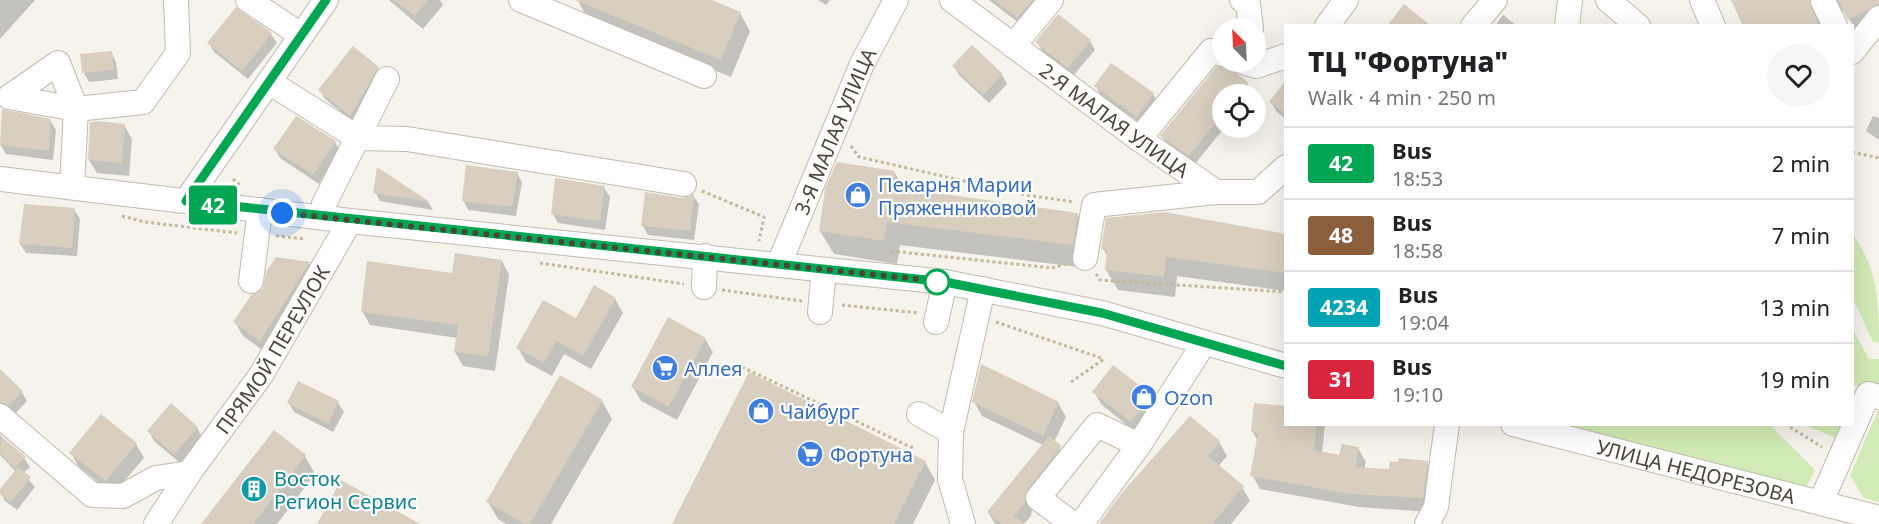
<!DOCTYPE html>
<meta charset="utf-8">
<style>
:root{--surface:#fff;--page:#f6f6f6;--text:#202124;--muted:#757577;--line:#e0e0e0}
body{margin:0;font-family:"Noto Sans",sans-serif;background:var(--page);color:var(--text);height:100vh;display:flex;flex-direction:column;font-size:22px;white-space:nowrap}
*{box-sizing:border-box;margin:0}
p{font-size:20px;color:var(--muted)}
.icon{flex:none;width:33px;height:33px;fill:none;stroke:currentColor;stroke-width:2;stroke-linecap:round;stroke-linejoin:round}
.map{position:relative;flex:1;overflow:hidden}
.panel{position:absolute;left:1284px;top:24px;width:570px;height:402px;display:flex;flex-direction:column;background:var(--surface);border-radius:0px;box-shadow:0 6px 24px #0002}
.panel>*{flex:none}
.badge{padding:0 12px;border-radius:4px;font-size:21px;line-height:39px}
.needle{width:39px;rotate:336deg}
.controls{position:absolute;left:1212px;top:18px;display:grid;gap:12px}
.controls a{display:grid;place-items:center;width:54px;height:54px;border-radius:50%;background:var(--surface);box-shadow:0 6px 24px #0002;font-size:30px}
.you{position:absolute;width:30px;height:30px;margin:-15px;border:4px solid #fff;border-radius:50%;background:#1a73e8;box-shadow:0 0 0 9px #1a73e833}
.map>.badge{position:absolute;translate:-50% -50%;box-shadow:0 0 0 3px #fff}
.round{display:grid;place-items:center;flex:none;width:63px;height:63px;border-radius:32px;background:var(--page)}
.head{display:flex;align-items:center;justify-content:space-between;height:102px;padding:0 24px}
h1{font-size:28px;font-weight:800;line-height:45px}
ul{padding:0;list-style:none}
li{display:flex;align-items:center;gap:18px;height:72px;padding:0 24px;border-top:2px solid var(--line)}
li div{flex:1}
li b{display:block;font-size:22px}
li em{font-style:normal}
li .badge{min-width:66px;font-weight:700;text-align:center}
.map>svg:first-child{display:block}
.green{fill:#d2eab5}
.shadow{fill:#0003}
.building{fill:#d8cfc1}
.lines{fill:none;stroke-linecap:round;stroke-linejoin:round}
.minor-casing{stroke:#c2bbae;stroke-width:26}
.path{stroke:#c4b79f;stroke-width:3;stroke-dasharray:3 3;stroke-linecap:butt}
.minor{stroke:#fff;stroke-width:24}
.line-casing{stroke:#fff;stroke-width:14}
.line{stroke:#00a651;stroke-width:9}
.walk{stroke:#4b4439;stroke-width:6;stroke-dasharray:0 10.8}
.stop-dot{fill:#fff;stroke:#00a651;stroke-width:3}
.labels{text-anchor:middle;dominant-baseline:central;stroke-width:4.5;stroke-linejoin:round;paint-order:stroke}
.street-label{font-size:20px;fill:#4b4439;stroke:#fff}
.shop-label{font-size:20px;fill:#366cbe;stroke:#fff;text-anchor:start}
.culture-label{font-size:20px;fill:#0d838f;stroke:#fff;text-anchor:start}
</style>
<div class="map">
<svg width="1879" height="524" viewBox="0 0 1879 524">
<rect width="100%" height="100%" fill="#f6f3ec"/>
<g class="green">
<path d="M1853,235C1877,266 1879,304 1879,343L1873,342L1853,299Z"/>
<path d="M1852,328L1869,359H1879V388L1853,385Z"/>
<path d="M1879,408V502L1864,498L1850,475Z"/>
<path d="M1566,425H1770L1815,470L1805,489Z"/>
<path d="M1805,425H1840L1836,438Z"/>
</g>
<g class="shadow">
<path d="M0,0H35L0,39Z"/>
<path d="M389,0H440L443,5L423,29Z"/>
<path d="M708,0L740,13L750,31L731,77L588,19L578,1Z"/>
<path d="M818,0H830L826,5Z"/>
<path d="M989,0H1046L1023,26Z"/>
<path d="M1733,0H1879V33L1863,42L1845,12L1839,10L1823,26H1745Z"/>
<path d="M236,9L271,34L277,43L248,79L214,52L209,43Z"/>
<path d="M1503,15L1517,26H1495Z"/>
<path d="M1090,41L1095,50L1073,76L1042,51L1037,42Z"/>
<path d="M111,52L116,62L118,79L89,82L84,73Z"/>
<path d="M954,66L1002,75L1007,84L989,103L959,75Z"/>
<path d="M378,68L383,78L356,124L325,99L320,90Z"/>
<path d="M1217,69L1247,83L1252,93L1222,94L1224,128L1195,164L1167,145L1162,136Z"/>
<path d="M1286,83V119L1276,111L1271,102Z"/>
<path d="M1096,86L1153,94L1158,103L1143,125L1101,96Z"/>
<path d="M1873,116L1879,118V140L1866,131Z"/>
<path d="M50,120L56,130L53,160L6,154L0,144Z"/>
<path d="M124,125L132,139L129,176L97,173L89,160Z"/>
<path d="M335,142L340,151L319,184L280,158L275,149Z"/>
<path d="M378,170L429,203L433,210L380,201L375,192Z"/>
<path d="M894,172L905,190L1077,214L1091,237L1086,268L900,245L897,264L834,254L820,231Z"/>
<path d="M517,173L522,182L516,216L468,210L463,200Z"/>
<path d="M604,188L610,197L605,230L558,223L552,213Z"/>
<path d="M693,196L699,204L694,240L648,235L643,226L682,200Z"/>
<path d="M74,209L80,219L77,256L26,253L20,244Z"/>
<path d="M1286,235V291L1177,276L1175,297L1118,290L1106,270L1108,258L1103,248Z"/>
<path d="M502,261L509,275L495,371L463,366L455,352L457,338L370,325L362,311L453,274Z"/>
<path d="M309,263L317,276L268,354L243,336L235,322Z"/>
<path d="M615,299L623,313L591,369L564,354L552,376L526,362L518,348Z"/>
<path d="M705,339L713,352L677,420L641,401L633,387Z"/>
<path d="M0,372L22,392L27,401L15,414L0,413Z"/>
<path d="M299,383L338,403L344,412L333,432L294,412L289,403Z"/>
<path d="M1094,392L1151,396L1159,410L1139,435L1102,405Z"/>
<path d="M602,401L612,419L551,524H506L498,519L488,502Z"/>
<path d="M974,402L1058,403L1066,417L1054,442L1067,459L1033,502L1031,516L1024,524H995L988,512L1043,445L982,416Z"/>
<path d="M1286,424H1325L1322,453L1341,457L1358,448L1366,462L1364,469L1390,471L1427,462L1435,476L1430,512L1359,507L1260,489L1252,475L1258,442L1253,432Z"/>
<path d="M197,428L202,437L180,463L154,441L149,431Z"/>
<path d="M274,432L305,456L315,474L277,524H205Z"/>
<path d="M0,435L24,458L30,467L23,473L35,487L17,510L5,501L0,492L16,472L0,455Z"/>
<path d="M1219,442L1227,456L1218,467L1242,487L1250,501L1231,524H1105Z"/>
<path d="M136,444L144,458L113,494L79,467L71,453Z"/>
<path d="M925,462L935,480L913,524H673Z"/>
</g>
<g class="building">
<path d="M394,0H428L415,16Z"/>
<path d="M575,0H712L741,12L721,60Z"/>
<path d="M994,0H1033L1017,18Z"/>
<path d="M1731,0H1809L1819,26H1743Z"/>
<path d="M1838,0H1879V4L1848,20Z"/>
<path d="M1404,4L1431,26H1387Z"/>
<path d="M236,7L272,33L242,71L207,43Z"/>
<path d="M1058,14L1091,40L1068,68L1035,42Z"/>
<path d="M972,45L1003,74L983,95L952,66Z"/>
<path d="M353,46L379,67L350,116L318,90Z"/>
<path d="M112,51L114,70L82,73L80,54Z"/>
<path d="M1111,63L1154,93L1137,117L1094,86Z"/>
<path d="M1216,67H1228L1248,82L1238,94H1222V114L1189,156L1160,136Z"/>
<path d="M1286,80V115L1269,102Z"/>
<path d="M2,109L51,119L49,151L0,145Z"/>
<path d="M296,116L336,141L313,175L273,149Z"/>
<path d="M97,121L125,124L122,163L88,160L90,122Z"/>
<path d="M837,162L895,171L893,187L1078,213L1073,245L887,222L884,241L819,231L825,189Z"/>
<path d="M466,165L518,172L512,207L462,201Z"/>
<path d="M377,167L430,202L373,193Z"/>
<path d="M555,178L605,186L600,221L551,214Z"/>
<path d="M645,192L682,198L694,194L690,231L641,226Z"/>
<path d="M24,204L75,208L72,248L19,244Z"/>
<path d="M1164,212L1286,234V273L1166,257L1164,277L1105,270L1107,250L1101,249L1106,218Z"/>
<path d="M455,253L502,260L488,356L454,352L458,325L361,312L367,261L452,273Z"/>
<path d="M276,257L310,262L260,341L233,322L251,295L263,289L266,272Z"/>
<path d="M594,285L616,298L583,356L556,341L544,363L516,348L543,300L576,318Z"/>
<path d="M668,317L706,338L669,407L631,387Z"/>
<path d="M981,364L1059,402L1043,436L972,402Z"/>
<path d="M1113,365L1152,395L1131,422L1092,392Z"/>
<path d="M0,369L23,391L9,405L0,402Z"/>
<path d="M749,372L926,461L894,524H672Z"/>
<path d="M560,375L603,400L530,524H525L486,502Z"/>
<path d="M298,381L339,401L328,424L287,403Z"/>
<path d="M171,403L198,427L174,455L147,431Z"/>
<path d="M1254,403L1286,406V424H1317L1314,450L1339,455L1342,444L1359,447L1355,467L1389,469L1390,461L1398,462L1399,458L1428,461L1423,498L1350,494L1250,476L1258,433L1251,432Z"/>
<path d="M101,414L137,443L106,481L69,453Z"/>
<path d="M1190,416L1220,441L1208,456L1244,486L1212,524H1099L1120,495Z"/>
<path d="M274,430L306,455L253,524H201Z"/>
<path d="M1,436L26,457L14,468L0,453Z"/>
<path d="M1049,436L1062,446L1027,490L1025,503L1014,516L1025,524H1002L987,512Z"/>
<path d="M18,467L31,477L11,502L0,494V489Z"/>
<path d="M341,480L420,524H317Z"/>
</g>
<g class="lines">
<defs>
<g id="minor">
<path d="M248,0L301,35"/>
<path d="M521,0L704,76"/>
<path id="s1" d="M952,0L1139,139L1216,192H1258L1286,167"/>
<path d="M1242,0L1248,4L1251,28"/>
<path d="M1608,0L1638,26"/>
<path d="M1702,0L1713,26"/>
<path d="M1823,1L1835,26"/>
<path d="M1327,26L1346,0"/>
<path d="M1473,26L1495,0"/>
<path d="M1567,26L1570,0"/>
<path d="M1013,46L1051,0"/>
<path d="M1852,52L1879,18"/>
<path d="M1243,62L1256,66L1286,56"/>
<path d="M269,82L358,138L407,139L684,184"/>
<path d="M1139,139L1211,51L1222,54"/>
<path d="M0,179L350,221L945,282L1102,313L1286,366"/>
<path d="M72,186L76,109L58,63L9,97L76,109L143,102L178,53L176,0"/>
<path d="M186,201L326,0"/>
<path d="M324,204L387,79"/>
<path d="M1085,258L1094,205L1216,192"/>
<path id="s2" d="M779,264L862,64L896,0"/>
<path d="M251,281L260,210"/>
<path d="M704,287L705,256"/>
<path d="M820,312L824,270"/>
<path d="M936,322L945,282"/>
<path d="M919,414L951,432L950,479L963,524"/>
<path d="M0,416L92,495L123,496L156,478L189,473"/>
<path id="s3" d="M1513,424L1879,518"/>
<path d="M951,432L983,289"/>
<path d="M1821,502L1868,394L1879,397"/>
<path id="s4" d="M156,524L189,473L261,375L350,221"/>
<path d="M1073,524L1038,498L1097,425L1139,445"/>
<path d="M1081,524L1139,445L1204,343"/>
<path d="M1427,524L1436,507L1447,424"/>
</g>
</defs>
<use href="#minor" class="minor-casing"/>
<g class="path">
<path d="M851,146L859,157L1026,195L1074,202"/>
<path d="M1852,152L1879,158"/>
<path d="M233,179L241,186"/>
<path d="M702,191L764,217L759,241"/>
<path d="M122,216L145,222L237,233"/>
<path d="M276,236L306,239"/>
<path d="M891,251L1052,268L1066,264"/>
<path d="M540,263L684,284"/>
<path d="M1096,274L1100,280L1286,292"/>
<path d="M722,290L802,301"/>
<path d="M842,305L919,313"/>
<path d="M996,322L1104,359"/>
<path d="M742,367L915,449"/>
<path d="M1071,382L1104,359"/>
<path d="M1785,424L1822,447"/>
</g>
<use href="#minor" class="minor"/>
</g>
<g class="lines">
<defs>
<path id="line" d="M326,0L186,201L945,282L1102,313L1286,366"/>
</defs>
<use href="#line" class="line-casing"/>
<use href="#line" class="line"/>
<path class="walk" d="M282,213L945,282H937"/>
</g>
<defs>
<symbol id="shop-disc" viewBox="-11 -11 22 22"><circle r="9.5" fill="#3f7fe0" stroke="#fff"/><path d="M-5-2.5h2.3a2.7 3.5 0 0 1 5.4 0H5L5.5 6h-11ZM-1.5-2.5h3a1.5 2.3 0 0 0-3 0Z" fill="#fff"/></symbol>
<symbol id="supermarket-disc" viewBox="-11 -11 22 22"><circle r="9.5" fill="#3f7fe0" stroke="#fff"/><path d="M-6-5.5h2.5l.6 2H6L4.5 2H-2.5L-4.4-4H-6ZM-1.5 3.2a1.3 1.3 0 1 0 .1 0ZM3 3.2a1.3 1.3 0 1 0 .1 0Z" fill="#fff"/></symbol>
<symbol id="building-disc" viewBox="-11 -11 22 22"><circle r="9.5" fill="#0f9aa8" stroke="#fff"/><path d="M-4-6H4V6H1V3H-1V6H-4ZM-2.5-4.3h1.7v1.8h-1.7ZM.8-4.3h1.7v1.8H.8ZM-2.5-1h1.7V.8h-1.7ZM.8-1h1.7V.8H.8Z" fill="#fff"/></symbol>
</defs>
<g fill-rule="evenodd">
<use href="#shop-disc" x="843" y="180" width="30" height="30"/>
<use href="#supermarket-disc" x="650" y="353" width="30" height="30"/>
<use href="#shop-disc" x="1129" y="382" width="30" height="30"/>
<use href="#shop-disc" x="746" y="396" width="30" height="30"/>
<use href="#supermarket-disc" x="795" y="439" width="30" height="30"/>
<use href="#building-disc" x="239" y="474" width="30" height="30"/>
</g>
<circle class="stop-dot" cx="937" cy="282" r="12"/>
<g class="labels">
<g class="street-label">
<text stroke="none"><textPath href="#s1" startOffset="202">2-Я МАЛАЯ УЛИЦА</textPath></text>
<text stroke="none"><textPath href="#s2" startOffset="144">3-Я МАЛАЯ УЛИЦА</textPath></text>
<text stroke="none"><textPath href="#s4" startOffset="210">ПРЯМОЙ ПЕРЕУЛОК</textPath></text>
<text stroke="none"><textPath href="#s3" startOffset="189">УЛИЦА НЕДОРЕЗОВА</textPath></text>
</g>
<g class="shop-label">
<text x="878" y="184">Пекарня Марии<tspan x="878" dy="23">Пряженниковой</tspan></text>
<text x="684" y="368">Аллея</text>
<text x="1164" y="397">Ozon</text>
<text x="780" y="411">Чайбург</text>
<text x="830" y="454">Фортуна</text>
</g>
<g class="culture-label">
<text x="274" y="478">Восток<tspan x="274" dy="23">Регион Сервис</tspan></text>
</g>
</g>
</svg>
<div class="controls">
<a><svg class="needle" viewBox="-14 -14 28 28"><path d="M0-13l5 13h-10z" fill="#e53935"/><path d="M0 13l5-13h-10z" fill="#757577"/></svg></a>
<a><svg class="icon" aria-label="locate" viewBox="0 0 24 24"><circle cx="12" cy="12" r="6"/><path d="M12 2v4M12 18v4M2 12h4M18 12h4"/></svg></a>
</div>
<div class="you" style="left:282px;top:213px"></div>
<b class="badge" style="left:213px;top:205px;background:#00a651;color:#fff">42</b>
<section class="panel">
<div class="head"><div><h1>ТЦ &quot;Фортуна&quot;</h1><p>Walk · 4 min · 250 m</p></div><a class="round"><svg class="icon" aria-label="heart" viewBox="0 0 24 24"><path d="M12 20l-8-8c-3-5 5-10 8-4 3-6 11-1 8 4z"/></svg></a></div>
<ul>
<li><span class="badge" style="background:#00a651;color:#fff">42</span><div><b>Bus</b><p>18:53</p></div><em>2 min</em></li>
<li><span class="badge" style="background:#8b5e3c;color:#fff">48</span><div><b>Bus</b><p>18:58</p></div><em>7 min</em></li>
<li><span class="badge" style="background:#00a3b4;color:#fff">4234</span><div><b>Bus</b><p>19:04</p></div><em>13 min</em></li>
<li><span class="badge" style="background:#d7263d;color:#fff">31</span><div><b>Bus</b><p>19:10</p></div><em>19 min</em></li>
</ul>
</section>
</div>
